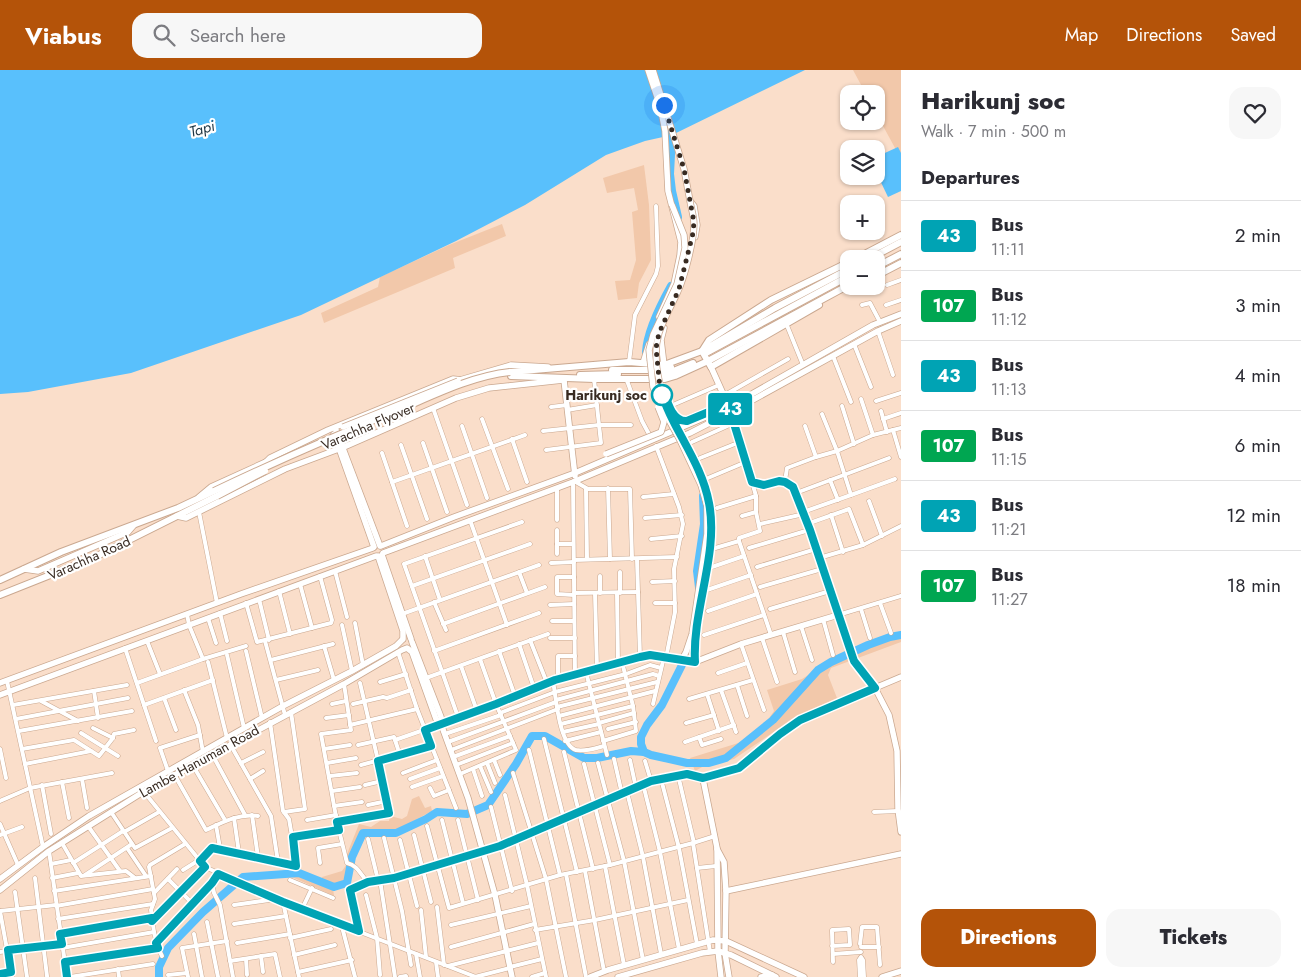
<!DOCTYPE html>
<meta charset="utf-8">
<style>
:root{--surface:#fff;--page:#f7f7f7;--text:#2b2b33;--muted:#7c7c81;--line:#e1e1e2;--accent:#b45309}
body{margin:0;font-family:Jost,sans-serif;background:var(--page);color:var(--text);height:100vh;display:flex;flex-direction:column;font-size:19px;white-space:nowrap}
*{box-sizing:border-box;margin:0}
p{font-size:16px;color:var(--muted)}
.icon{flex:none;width:28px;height:28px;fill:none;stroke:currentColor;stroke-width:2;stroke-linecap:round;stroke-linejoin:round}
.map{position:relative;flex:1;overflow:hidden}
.panel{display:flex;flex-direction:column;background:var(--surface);width:400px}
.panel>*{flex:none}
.badge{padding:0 10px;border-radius:4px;font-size:18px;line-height:32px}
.buttons{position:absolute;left:840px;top:15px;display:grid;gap:10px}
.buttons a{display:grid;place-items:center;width:45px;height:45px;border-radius:10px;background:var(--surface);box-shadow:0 1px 4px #0004;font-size:25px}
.you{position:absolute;width:25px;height:25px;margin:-12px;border:4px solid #fff;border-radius:50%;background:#1a73e8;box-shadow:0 0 0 8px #1a73e833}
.map>.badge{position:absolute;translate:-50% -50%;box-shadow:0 0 0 2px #fff}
h2{padding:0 20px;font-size:19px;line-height:45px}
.round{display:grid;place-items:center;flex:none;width:52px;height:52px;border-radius:15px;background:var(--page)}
.headline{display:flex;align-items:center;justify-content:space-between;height:85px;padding:0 20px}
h1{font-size:24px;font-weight:800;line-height:38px}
.primary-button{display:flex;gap:10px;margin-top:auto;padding:10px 20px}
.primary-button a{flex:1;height:58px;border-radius:15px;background:var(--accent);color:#fff;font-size:20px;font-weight:800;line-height:58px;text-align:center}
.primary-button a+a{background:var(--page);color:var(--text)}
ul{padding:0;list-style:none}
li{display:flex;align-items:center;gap:15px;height:70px;padding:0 20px;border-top:1px solid var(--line)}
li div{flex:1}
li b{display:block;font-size:19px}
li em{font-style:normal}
li .badge{min-width:55px;font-weight:700;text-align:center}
header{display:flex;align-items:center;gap:30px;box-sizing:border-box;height:70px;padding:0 25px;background:var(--accent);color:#fff}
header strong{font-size:24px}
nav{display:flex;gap:28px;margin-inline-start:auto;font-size:18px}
.search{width:350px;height:45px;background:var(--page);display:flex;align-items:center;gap:12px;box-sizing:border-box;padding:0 18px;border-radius:15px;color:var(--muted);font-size:19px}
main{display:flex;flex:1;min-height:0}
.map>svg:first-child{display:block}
.green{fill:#f2c8aa}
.water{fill:#59c0fc}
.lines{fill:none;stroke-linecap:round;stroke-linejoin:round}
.river{stroke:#59c0fc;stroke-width:8}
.street-casing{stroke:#caa890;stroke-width:5}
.secondary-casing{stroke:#caa890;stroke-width:7}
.primary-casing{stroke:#caa890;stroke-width:8}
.street{stroke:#fff;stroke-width:4}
.secondary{stroke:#fff;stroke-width:5.5}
.primary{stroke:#fff;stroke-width:6}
.secondary-bridge-casing{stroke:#caa890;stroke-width:7;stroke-linecap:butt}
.primary-bridge-casing{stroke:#caa890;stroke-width:8;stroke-linecap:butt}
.secondary-bridge{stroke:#fff;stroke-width:5.5}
.primary-bridge{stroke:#fff;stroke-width:6}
.line-casing{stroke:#fff;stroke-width:11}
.line{stroke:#00a3b4;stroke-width:8}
.walk{stroke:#382b22;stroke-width:5;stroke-dasharray:0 9}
.stop-dot{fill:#fff;stroke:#00a3b4;stroke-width:2.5}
.labels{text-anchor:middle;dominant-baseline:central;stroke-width:4.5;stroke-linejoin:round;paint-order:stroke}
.stop-label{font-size:14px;font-weight:bold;fill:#382b22;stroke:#fff;text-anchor:end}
.street-label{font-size:14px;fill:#382b22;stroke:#fff}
.water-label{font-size:15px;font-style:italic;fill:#1e3543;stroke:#fff}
</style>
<header>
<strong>Viabus</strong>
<div class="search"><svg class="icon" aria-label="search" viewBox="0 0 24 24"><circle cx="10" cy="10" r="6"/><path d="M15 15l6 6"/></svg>Search here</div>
<nav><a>Map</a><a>Directions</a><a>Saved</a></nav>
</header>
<main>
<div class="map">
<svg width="901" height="907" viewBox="0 0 901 907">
<rect width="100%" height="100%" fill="#fadeca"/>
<g class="green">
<path d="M853,0H901V89L876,43V24H866Z"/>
<path d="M644,95L649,135L651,190L639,213L637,228L618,230L615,211L630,210L636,190L632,142L638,140L634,118L607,123L603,108Z"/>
<path d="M502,154L506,166L453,188L455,198L324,253L321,243L378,217L380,207L449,175Z"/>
<path d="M901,563V572L831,598L828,605L837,628L793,649L734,689L704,696L695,701L690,688L748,670L767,651L774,641L767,620L802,609L832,590L854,580L888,566Z"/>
<path d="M419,726L425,738L431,736L432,741L398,759H363C354,776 353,795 344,812L333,815L322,811V807L342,801L349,791L347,784L359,754L371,757L380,751H389L390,746L402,749L407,746L412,729Z"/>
<path d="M294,803L333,818L334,826L292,807Z"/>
</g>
<g class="water">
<path d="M0,0H805L672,65L645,71L606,85L525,135L456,171L301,245L131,303L28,322L0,324Z"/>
<path d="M898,77L901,83V121L888,127L876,102V87Z"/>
</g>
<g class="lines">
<g class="river">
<path d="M672,65L670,104L672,121L678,147"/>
<path d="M646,282C647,261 661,234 671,216"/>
<path d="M693,565L701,534L697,501L704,454L703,426"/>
<path d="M682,595L662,635L647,655L641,667V674L644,682L651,685L687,693H709L726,688L773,650L818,600L831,592L868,575L890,567L901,565"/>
<path d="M159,907V897L168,878L203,842L243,807L299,803L334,817L347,813L352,787L363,763H396L426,749L437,742L467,744L488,735L516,694L532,666H545L584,688H597L631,681L644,682"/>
</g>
<defs>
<g id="street">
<path d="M887,215L901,210"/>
<path d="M862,235L870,233L880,252"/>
<path d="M886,235L901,230"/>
<path d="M786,253L803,295"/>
<path d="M878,261L893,305"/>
<path d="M854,274L871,317"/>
<path d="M833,286L851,332"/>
<path d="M629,292L635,245L656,204L658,196L656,136"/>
<path d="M626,308L642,351L650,366"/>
<path d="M723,326L788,289"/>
<path d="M861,329L873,365"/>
<path d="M876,331L901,323"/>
<path d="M675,334L719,315"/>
<path d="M842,336L854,374"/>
<path d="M551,337L567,335"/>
<path d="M433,338L467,435"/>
<path d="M567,340L597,335"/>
<path d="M881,341L887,362"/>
<path d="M482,349L508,419"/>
<path d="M883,349L901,343"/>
<path d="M682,350L726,332"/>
<path d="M462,356L487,428"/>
<path d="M805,356L816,387"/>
<path d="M893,360L901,387"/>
<path d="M543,361L599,355H631"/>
<path d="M512,369L527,412"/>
<path d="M692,372L734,353"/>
<path d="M423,373L447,442"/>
<path d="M401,375L427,449"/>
<path d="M656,376L679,437L683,454L674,499L675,542L666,588"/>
<path d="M546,380L601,373L594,309"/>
<path d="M382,383L407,456"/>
<path d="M700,388L740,372"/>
<path d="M708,408L746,392"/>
<path d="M830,410L838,430"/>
<path d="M574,411L588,419H630L632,489"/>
<path d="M785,411L787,398L816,387L837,381L873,365L901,358"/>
<path d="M392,412L525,365"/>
<path d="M573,412L575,605"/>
<path d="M752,412L756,426V442L760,461L739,468V471L771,565"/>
<path d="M608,418L610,489"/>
<path d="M586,419L587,489"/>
<path d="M796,423L889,388"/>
<path d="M851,425L895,409"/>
<path d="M643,427L674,424"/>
<path d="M869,431L882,466"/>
<path d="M717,438L756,426"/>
<path d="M199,442L217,533"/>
<path d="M803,442L851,425L837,381L822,344"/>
<path d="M831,445L843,482"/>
<path d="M742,446L756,442"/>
<path d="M645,448L682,445"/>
<path d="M470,450L507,555"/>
<path d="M557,450V418"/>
<path d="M760,454L804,444"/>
<path d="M807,454L849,439L863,475"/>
<path d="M557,460V484"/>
<path d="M651,469L682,466"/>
<path d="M557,474H573"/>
<path d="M749,478L809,460"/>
<path d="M712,479L739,471"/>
<path d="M425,486L440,530"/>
<path d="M819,488L863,475L901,456"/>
<path d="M637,489L640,587"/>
<path d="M574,490L677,487"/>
<path d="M551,493L574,492"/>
<path d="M757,497L816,479"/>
<path d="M709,498L744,486"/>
<path d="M335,501L347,547"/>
<path d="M519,502L527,523"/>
<path d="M620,502V523"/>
<path d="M600,506V523"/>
<path d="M574,507H557V524L574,525"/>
<path d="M652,512L675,511"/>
<path d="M300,514L312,558"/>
<path d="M412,516L530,474"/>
<path d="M760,517L822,499"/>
<path d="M707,520L751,505"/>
<path d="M279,521L290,564"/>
<path d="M574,523L638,522"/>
<path d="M595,523L597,599"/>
<path d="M617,523L618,593"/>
<path d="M259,529L269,570"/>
<path d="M434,532L446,560"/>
<path d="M246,533L257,572L331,553L332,550L320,506"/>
<path d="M655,533H675"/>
<path d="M880,533L891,563"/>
<path d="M550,535L574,534"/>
<path d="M770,539L830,521"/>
<path d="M861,539L870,568"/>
<path d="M708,541L757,524"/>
<path d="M220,543L227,571"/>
<path d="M187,544L189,555L203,589"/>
<path d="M402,544L539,495"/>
<path d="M838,545L901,526"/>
<path d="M208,548L216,573"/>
<path d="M823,549L833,585"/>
<path d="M552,551H574"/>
<path d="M355,553L363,595"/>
<path d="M443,554L545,517"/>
<path d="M342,555L352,601"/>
<path d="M801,556L812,590"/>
<path d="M783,562L795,602"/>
<path d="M704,565L764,545"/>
<path d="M550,568H575"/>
<path d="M762,568L777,612"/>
<path d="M530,570L547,613"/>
<path d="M147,571L160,604"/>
<path d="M265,571L285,645"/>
<path d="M519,574L534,618"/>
<path d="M741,574L764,640"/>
<path d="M324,576L334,610"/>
<path d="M125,578L156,671"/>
<path d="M246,581L262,648"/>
<path d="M434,581L539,543"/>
<path d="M499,581L515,626"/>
<path d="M398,582L417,639L456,738"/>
<path d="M227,585L244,658"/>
<path d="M271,590L333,574"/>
<path d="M208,592L227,668"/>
<path d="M461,596L477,641"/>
<path d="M586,602L607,685"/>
<path d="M718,603L747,593"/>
<path d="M426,608L548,564"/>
<path d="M558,609V586H575"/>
<path d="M276,610L318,600"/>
<path d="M7,611L43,777"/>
<path d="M553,611C556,627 559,675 576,680C585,682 596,678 604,676"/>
<path d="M380,612L406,604"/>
<path d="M137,613L203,589L246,576"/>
<path d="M344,614L351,660L321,664L337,752L347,793C359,796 360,805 368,812L394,808L500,776L651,711L687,704L703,709"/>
<path d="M737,615L747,646"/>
<path d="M184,620L198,655L203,682"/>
<path d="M721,620L736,662"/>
<path d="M94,621L98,648"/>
<path d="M555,622L626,604L650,595L661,598"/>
<path d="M707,624L719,661"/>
<path d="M164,628L176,660"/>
<path d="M689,629L753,610"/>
<path d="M556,630L653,604L659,606"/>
<path d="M41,631L78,651"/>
<path d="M332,634L346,631"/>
<path d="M353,634L383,627L387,628L411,620"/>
<path d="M653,634L664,587"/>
<path d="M13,635L127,615"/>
<path d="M144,635L213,610"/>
<path d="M557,637L657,612"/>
<path d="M500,643L555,622"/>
<path d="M559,646L655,621"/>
<path d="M458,647L404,494L522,452"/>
<path d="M326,648L349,645"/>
<path d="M16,649L128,628"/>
<path d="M599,653L634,643"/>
<path d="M686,653L714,645"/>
<path d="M561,654L633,636"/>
<path d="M350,655L417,639"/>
<path d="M93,658L113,668L114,664L134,660"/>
<path d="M608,659L636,652"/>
<path d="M19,661L132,641"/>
<path d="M563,662L599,654"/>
<path d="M81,663L118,686"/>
<path d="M445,664L501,645"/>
<path d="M699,667L702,675L721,669"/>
<path d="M544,669L577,802"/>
<path d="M395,670L441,654"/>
<path d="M565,671L601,662"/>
<path d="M603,671L636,661L633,636L622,592"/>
<path d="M448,672L556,632"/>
<path d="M685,672L734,655"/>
<path d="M230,674L271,746L278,792"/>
<path d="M358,675L394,667L398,679"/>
<path d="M0,679L6,708"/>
<path d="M22,679L74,670L99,686L113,668"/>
<path d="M324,679L350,675"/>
<path d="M451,680L558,639"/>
<path d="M529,680L560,805"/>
<path d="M564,682L593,799"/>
<path d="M212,684L245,745"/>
<path d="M453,687L510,666"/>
<path d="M614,689L622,724"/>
<path d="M494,690L500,705"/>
<path d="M630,690L636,718"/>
<path d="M645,691L651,711"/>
<path d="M241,693L263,682"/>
<path d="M327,693L356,688"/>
<path d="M487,693L495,713"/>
<path d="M598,693L624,791L643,890"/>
<path d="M25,694L91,681"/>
<path d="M192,694L225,750"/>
<path d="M584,694L610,795"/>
<path d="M361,695L431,676"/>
<path d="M456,695L513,673"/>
<path d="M480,696L491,722"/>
<path d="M473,699L482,726"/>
<path d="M168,701L160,678L200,665"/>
<path d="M403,703L437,690"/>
<path d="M513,703L546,809L566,907"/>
<path d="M174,704L206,760C223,752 239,743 258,746"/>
<path d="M460,704L516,680L496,634L480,589"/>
<path d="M678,705L694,773"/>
<path d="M330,706L357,703"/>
<path d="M82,709L87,738"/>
<path d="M250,709L263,701"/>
<path d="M410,709L440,698"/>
<path d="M661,709L679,778L697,874"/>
<path d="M62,712L69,748"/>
<path d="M643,714L660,782L679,879"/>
<path d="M42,715L51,764"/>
<path d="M365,715L382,711"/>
<path d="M140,717L205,797L283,832L476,907"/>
<path d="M412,717L443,706"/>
<path d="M430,718L434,726L449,720"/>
<path d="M332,721L360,717"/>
<path d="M627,722L643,787L661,884"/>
<path d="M505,725L527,815L546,907"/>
<path d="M0,731L30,718L112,703"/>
<path d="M368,735L387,731"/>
<path d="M334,736L362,732"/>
<path d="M491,737L512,821"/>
<path d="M111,742L135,778L172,758"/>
<path d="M284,742L305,739L291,642"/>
<path d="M874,742L898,741"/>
<path d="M252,745L258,787"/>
<path d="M234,748L239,783"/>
<path d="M307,750L336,745"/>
<path d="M442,750L463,833"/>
<path d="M458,750L478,830"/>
<path d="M337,752L390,742L360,613"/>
<path d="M0,754L18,795"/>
<path d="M216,755L220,778"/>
<path d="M88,756L120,801"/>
<path d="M427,756L449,838L560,805L610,795L693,773L710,882"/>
<path d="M124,762L159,742"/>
<path d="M0,765L22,757"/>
<path d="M414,765L431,832"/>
<path d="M293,767L339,760"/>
<path d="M384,768L402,841L411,895"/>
<path d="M368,769L378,810"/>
<path d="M400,770L417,836"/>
<path d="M62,773L81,806L126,801L135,808"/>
<path d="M693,773L715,766"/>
<path d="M127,778L146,806"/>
<path d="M49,781L67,907"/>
<path d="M200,791L214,777L297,796L289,749L283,741L270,652"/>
<path d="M73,793L123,761"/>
<path d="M320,793L318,778L342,774"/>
<path d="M51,794L71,790"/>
<path d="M605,796L624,895"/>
<path d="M697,798L716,796"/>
<path d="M183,800L199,790"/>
<path d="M585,801L604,901"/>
<path d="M566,804L586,907"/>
<path d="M85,805L132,774"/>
<path d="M35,808L47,906"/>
<path d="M52,808L78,803"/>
<path d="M168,809L193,834"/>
<path d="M290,810L333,828"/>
<path d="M380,810L395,907"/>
<path d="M212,813L214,823L220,835L233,907"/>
<path d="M54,821L151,806"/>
<path d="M15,822L27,907"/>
<path d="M154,823L177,799"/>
<path d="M366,825L377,868L380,905"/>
<path d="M283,832L299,907"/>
<path d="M234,835L276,829"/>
<path d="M56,836L153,819"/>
<path d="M437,837L444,895"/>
<path d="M302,839L312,818"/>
<path d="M421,840L426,887"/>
<path d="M0,841L12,907"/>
<path d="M0,841L56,835"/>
<path d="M58,849L153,834"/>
<path d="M152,851L205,797"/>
<path d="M207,852L218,907"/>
<path d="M341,853L355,907"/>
<path d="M234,854L286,846"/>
<path d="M451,855L531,836"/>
<path d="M535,860L595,850L688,830"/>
<path d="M359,861L350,820L368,812"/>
<path d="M60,864L152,848"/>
<path d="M194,864L202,907"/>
<path d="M290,868L331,859"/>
<path d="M156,873L212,813L218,804"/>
<path d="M237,873L290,864"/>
<path d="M860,874L862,857H877L880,895"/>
<path d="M832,876L850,875L849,859L832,860V862L833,892"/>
<path d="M451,877L534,854"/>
<path d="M861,877H879"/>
<path d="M62,878L154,862"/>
<path d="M0,882L62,874"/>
<path d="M416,884L420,907"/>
<path d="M833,884L861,882"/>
<path d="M294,885L335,875"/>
<path d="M162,886L158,878L154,862L151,840L155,829L149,797L150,795L185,774"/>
<path d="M261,886L263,902"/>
<path d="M246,889L247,905"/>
<path d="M230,891L275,884L280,907"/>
<path d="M65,892L158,878"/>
<path d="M436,892L438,907"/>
<path d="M448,896L538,873"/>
<path d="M510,897L542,889"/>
<path d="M118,899L119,907"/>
<path d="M298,902L352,890"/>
<path d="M0,904L11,902"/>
<path d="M168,905L187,903"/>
<path d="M70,907L153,894"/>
<path d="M188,907L182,878L227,871"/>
<path d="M400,907L406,906"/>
<path d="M475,907L510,898"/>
<path d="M532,907L545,903"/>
<path d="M860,907L859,890L861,887L863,890L864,907"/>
</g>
<g id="secondary">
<path d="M648,0L660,36L665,61L668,121L681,172L680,185L674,214L659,247"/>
<path d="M653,0L684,99L690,131L694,136L697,155L695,167"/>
<path d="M643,293L649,274"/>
<path d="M664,295L661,270L664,258"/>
<path d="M711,297L729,337L752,412C756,413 760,415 764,415C779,414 786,405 796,423L855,591L875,618L889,645L897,681L898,739L901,762"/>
<path d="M460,310L511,295L548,297"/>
<path d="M564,310L575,406"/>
<path d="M336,360L380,476"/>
<path d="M334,364L374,477"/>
<path d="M266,392L270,388L328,360L453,309L462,310"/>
<path d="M199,427L211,417L268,391"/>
<path d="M177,446L186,448L285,399L344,377L456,328L489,318L563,310"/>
<path d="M381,476L454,447L575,403L729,337L873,255L901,244"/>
<path d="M383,483L573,412L690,363L731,342L878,261L901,251"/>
<path d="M382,485L411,569"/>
<path d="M378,486L403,561V569"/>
<path d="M24,499L38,501L128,462L134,455"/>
<path d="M412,572L441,647V654"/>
<path d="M0,613L241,524L373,478"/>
<path d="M0,625L376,486"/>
<path d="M441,654L555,610L640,587L650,585L695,592L741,574L838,545"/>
<path d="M717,779L724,792L726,821L725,883L729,907"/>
<path d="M0,809L43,777L89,746L283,636L352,601L396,576L402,570"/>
<path d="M0,820L49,781L143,722L344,614L402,580L407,578L412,582L436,649L441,654L468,728L495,825L512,907"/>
<path d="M726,821L901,784"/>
<path d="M590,907L608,900L713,870L726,871L804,907"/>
<path d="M618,907L702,883L718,881L731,885L776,907"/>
<path d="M721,907L718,881L717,778L703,709L739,698L780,663L799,650L901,607"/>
<path d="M761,907L772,905"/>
<path d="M882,907L901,901"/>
</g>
<g id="primary">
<path d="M855,189L901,165"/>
<path d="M869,189L901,172"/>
<path d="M876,197L901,184"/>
<path d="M876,206L901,193"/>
<path d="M819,235L711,297L702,281L709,270L771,230L849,192"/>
<path d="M706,283L849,206"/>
<path d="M612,300H662L671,297"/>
<path d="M510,302L629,292L664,295L702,281L775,238L849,199"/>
<path d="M655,304H666L693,293"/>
<path d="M580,305L618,304"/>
<path d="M511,306L594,309H665L675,306L708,291L849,215"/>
<path d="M0,510L61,482L178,438L214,421"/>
<path d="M0,525L93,488L217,426"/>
</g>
</defs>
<use href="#street" class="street-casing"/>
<use href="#secondary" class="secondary-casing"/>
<use href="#primary" class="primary-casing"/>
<use href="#street" class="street"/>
<use href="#secondary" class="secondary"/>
<use href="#primary" class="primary"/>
<defs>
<g id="secondary-bridge">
<path d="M672,135L684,165L685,178L677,214L653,265L649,280L653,317L666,345L680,370L701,415L707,436V464L692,564L686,582L681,591"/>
<path d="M674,346L677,350L687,351L725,336"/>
<path d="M343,357L458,311"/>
<path d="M678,358C663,332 650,293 659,263C664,248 672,235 678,221C685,206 694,170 694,154C694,146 691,138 690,131"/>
<path d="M682,366L695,391L705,417"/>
<path d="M606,384L661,362L664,352L658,337"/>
<path d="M703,516L711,464L710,438"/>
<path d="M695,592L696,559"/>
</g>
<g id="primary-bridge">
<path d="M214,421C275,392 336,365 399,340C434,325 472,306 510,302"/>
<path d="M217,426L265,401"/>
</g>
</defs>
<use href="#secondary-bridge" class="secondary-bridge-casing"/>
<use href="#primary-bridge" class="primary-bridge-casing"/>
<use href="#secondary-bridge" class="secondary-bridge"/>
<use href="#primary-bridge" class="primary-bridge"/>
</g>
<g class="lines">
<defs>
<path id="line" d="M0,904L11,902L8,880L62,874L60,864L152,848V851L205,797L200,791L212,778L296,796L293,767L339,760L337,752L389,743L378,691L431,676L425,660L496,634L555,610L640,587L650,585L695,592C692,540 719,484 709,433C701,390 671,358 660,318L663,319C667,331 672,352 687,351L728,334L752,412L764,415L779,411L785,412L793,417L810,460L854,591L875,618L800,650L780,664L739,698L703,708L687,704L651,711L500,776L394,808L368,812L350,820L359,861L283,832L218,804L212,813L156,873L158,878L65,892L67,907"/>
</defs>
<use href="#line" class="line-casing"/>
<use href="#line" class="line"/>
<path class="walk" d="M662,325V327L660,318L656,278L659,263L679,219L693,163L694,152L684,99L664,35"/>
</g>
<circle class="stop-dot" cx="662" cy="325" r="10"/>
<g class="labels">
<g class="stop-label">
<text x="647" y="325">Harikunj soc</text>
</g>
<g class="street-label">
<text transform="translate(368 356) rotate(-23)">Varachha Flyover</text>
<text transform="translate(89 488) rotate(-24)">Varachha Road</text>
<text transform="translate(199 691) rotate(-29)">Lambe Hanuman Road</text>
</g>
<g class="water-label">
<text transform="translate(202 59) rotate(-16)">Tapi</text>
</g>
</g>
</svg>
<div class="buttons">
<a><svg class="icon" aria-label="locate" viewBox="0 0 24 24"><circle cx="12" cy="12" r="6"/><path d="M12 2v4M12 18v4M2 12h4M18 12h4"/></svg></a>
<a><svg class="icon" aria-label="layers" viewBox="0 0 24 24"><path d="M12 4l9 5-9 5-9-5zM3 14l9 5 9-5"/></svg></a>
<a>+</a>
<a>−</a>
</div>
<div class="you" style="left:664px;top:35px"></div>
<b class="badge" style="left:730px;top:339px;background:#00a3b4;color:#fff">43</b>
</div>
<section class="panel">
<div class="headline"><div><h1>Harikunj soc</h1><p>Walk · 7 min · 500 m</p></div><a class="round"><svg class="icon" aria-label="heart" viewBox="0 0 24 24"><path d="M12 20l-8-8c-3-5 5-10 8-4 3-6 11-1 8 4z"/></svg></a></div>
<h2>Departures</h2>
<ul>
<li><span class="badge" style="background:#00a3b4;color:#fff">43</span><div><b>Bus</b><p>11:11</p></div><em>2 min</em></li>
<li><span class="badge" style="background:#00a651;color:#fff">107</span><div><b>Bus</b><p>11:12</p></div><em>3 min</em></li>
<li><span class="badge" style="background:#00a3b4;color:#fff">43</span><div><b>Bus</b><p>11:13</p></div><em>4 min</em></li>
<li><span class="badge" style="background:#00a651;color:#fff">107</span><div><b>Bus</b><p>11:15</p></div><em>6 min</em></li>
<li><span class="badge" style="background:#00a3b4;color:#fff">43</span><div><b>Bus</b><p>11:21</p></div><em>12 min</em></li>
<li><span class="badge" style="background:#00a651;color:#fff">107</span><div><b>Bus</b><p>11:27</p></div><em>18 min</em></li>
</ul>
<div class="primary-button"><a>Directions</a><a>Tickets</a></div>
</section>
</main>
